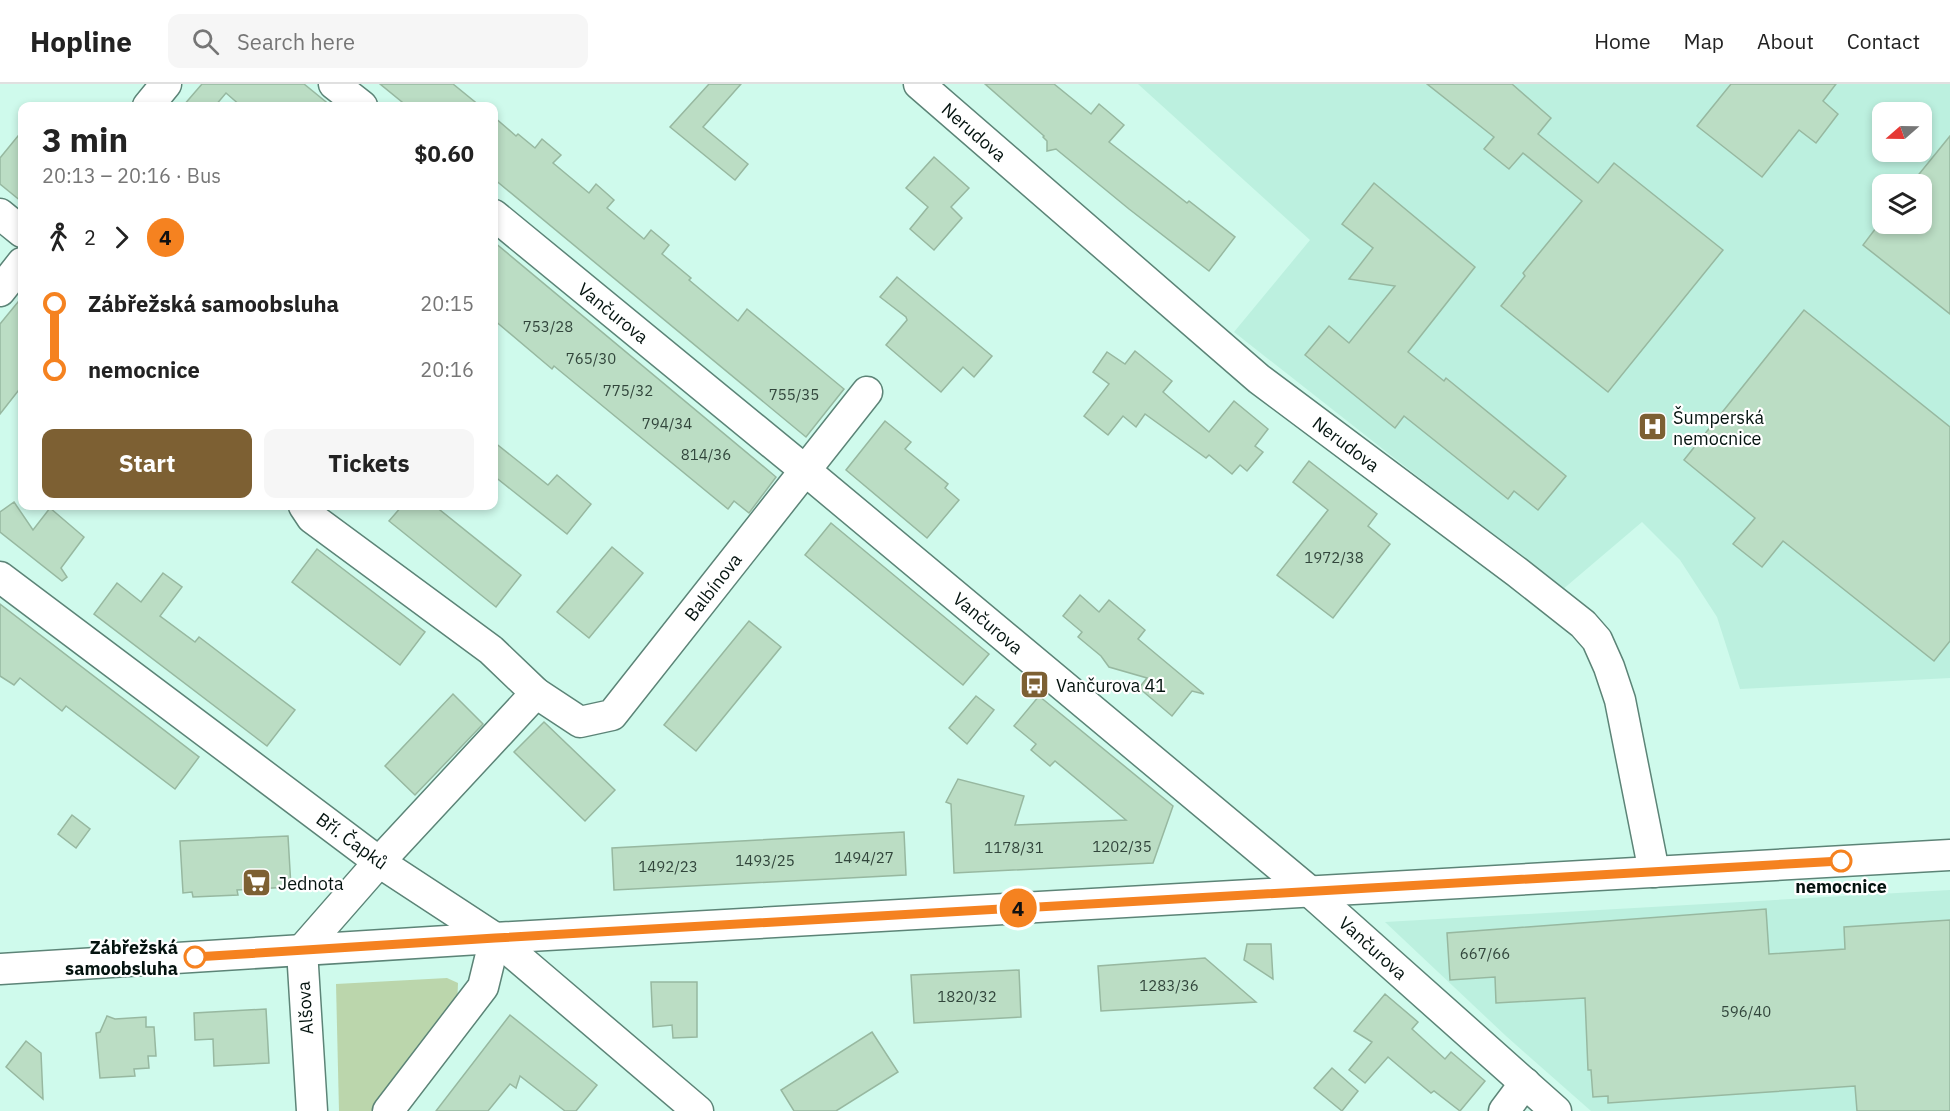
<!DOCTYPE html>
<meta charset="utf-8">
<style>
:root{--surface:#fff;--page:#f6f6f6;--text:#222;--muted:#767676;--line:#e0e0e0;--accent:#7d6033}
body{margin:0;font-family:"IBM Plex Sans",sans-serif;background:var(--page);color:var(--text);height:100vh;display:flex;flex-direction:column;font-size:22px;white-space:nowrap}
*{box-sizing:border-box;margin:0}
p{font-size:20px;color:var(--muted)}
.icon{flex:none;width:33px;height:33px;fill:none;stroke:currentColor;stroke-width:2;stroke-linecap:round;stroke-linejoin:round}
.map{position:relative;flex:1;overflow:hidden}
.side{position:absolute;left:18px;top:18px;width:480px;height:408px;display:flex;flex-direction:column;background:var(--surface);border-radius:12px;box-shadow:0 3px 9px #0003}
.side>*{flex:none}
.badge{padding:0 12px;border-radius:20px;font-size:21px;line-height:39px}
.needle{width:39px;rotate:250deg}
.fabs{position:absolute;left:1872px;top:18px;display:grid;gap:12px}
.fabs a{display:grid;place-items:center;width:60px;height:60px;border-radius:12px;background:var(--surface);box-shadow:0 3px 9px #0003;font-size:30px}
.map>.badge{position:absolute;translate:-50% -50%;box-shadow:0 0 0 3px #fff}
.legs{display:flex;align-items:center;gap:9px;height:66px;padding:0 24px;font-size:20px}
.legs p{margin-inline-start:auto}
.overview{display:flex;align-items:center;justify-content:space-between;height:102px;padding:0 24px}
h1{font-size:33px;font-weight:700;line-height:45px}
.button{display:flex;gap:12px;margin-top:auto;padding:12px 24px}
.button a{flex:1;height:69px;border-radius:12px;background:var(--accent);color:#fff;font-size:24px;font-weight:700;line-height:69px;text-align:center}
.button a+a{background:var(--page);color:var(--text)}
ul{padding:0 24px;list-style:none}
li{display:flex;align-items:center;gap:21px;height:66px;font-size:22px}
li i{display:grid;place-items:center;width:9px;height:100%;margin:0 8px;background:currentColor}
li i::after{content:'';width:15px;height:15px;margin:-8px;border:4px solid;border-radius:50%;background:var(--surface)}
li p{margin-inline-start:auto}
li:first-child i{background:linear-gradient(#0000 50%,currentColor 0)}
li:last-child i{background:linear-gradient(currentColor 50%,#0000 0)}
header{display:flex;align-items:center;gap:36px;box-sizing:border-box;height:84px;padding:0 30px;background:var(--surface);border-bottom:2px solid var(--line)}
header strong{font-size:28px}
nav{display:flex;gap:33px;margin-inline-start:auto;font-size:21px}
.search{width:420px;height:54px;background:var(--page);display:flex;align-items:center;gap:15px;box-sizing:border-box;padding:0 21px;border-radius:12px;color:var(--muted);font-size:22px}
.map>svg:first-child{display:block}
.built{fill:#bcf0df;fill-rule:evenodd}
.green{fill:#bbd6ac}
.building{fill:#bbddc4;stroke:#97b8a0;stroke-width:1.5}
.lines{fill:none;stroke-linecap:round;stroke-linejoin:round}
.minor-casing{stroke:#5c8477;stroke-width:33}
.minor{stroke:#fff;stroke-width:30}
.line-1-casing{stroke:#fff;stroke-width:14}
.line-1{stroke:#f58220;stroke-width:9}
.stop-1-dot{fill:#fff;stroke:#f58220;stroke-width:3}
.labels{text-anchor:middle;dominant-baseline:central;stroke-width:4.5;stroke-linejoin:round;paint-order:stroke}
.number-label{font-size:15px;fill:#32463c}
.street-label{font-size:18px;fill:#04130f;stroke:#fff}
.poi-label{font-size:18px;fill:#04130f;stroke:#fff;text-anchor:start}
.stop-label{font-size:18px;font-weight:bold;fill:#04130f;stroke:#fff}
</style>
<header>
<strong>Hopline</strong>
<div class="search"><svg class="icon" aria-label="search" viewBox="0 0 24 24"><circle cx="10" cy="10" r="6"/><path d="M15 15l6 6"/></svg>Search here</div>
<nav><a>Home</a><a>Map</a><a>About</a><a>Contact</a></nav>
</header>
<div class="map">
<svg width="1950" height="1027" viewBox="0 0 1950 1027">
<rect width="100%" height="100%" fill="#cffaec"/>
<g class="built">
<path d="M1138,0H1950V594L1740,605L1717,533L1680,476L1642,438L1562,506L1234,248L1310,156ZM1882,28H1922V68H1882ZM1882,100H1922V140H1882Z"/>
<path d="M1950,806V1027H1591L1506,952L1385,838Z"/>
</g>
<path class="green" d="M447,894L458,899L457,922L378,1027H339L336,900Z"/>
<g class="building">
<path d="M202,0H304L331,22H241L226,9L215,22H183Z"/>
<path d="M380,0H453L480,22H407Z"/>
<path d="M709,0H741L703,43L748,80L735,96L670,43Z"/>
<path d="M985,0H1054L1091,30L1099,20L1124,41L1109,58L1187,119L1189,117L1235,153L1209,187L1129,125L1056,65L1047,67V57L1043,53L1044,52Z"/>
<path d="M1427,0H1512L1551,34L1538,50L1598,99L1614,79L1723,166L1608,308L1501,222L1525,192L1523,189L1582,117L1523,69L1509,85L1484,65L1494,53Z"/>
<path d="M1731,0H1836L1823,17L1838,30L1816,59L1799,46L1762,93L1697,42Z"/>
<path d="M494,33L516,52L518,50L535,64L542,55L561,71L553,79L589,109L596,100L614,116L607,124L644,155L651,146L669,161L662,170L691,194L689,196L738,237L747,225L844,305L806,353L494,95Z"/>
<path d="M22,47V118L0,100V74Z"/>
<path d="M1950,52V230L1863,161L1882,136V140H1922V100H1911Z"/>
<path d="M934,73L969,104L951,123L962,134L934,166L910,145L928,123L906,104Z"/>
<path d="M1374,99L1475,183L1408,268L1444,297L1446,294L1566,392L1538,426L1514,407L1508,415L1404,332L1395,344L1305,271L1329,242L1349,259L1395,202L1349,195L1373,164L1342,140Z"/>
<path d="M494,158L776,393L749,429L734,417L728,425L554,282L552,285L494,236Z"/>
<path d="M897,193L992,272L974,293L963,283L941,308L886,261L907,236L906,233L880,213Z"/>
<path d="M22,213V302L0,330V240Z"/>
<path d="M1804,226L1950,343V557L1934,577L1783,457L1762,483L1733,460L1755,434L1684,376Z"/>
<path d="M1135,267L1172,297L1163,308L1209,348L1234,317L1268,345L1255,362L1263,368L1247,387L1240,381L1232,390L1209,371L1206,374L1145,330L1136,343L1123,332L1108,351L1084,332L1109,300L1093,288L1107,268L1125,280Z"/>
<path d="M885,337L911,358L905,365L948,400L945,404L959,416L927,454L846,386Z"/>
<path d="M494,358L548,401L557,391L591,420L567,450L494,392Z"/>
<path d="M1309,377L1377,430L1368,442L1390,460L1333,534L1277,491L1328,426L1293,398Z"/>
<path d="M14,418L33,446L50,424L84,453L61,484L67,493L62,497L0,448V428Z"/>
<path d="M402,422H435L521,491L496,523L389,437Z"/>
<path d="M831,439L989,570L963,601L805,471Z"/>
<path d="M612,463L643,489L589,554L557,528Z"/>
<path d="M317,465L425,548L400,581L292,498Z"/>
<path d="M163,489L182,503L160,532L195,558L199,553L295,626L267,662L94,530L117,499L141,518Z"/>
<path d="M1080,511L1099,528L1109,516L1145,546L1138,555L1204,610L1192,607L1172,632L1139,604L1147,594L1109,583L1101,572L1078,553L1082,548L1063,532Z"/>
<path d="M0,520L199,673L175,705L66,622L62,627L20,594L14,601L0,592Z"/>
<path d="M749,537L781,563L696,667L664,641Z"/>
<path d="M453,610L483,640L415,711L385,682Z"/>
<path d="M976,612L994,626L967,660L949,644Z"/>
<path d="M1039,612L1173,722L1153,779L954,789L951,720L946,718L958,695L1024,712L1015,741L1126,736L1055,677L1050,682L1031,666L1036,660L1014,642Z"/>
<path d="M544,638L615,706L585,737L514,668Z"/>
<path d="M72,731L90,745L76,764L58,750Z"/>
<path d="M904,748L906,791L614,806L612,764Z"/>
<path d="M288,752L291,803L237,806L238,811L193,813L192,808L183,809L180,757Z"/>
<path d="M1766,825L1769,870L1845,865L1844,843L1950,836V1027H1857L1855,1002L1608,1019V1012L1593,1013L1591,986H1588L1585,914L1496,919L1495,893L1450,896L1447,849Z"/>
<path d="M1247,860H1271L1273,895L1244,876Z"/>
<path d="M1205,874L1256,918L1101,927L1098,882Z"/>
<path d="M1019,886L1021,933L914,939L911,891Z"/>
<path d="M651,898H697V953L673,954L672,941L653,943Z"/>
<path d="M1385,910L1418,938L1412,945L1445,975L1451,968L1485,997L1460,1027L1434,1007L1431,1009L1388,973L1365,999L1349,986L1372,958L1354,947Z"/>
<path d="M266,925L269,979L214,982L213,955L195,956L194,929Z"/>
<path d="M510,931L597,1001L576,1027H565L520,992L516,1004L510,1000L488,1027H436Z"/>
<path d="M107,932L115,935L146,933V943H154L156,972H148L149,984L134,985L135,992L100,994L96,949L100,948Z"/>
<path d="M872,948L898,988L836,1027H794L781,1006Z"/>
<path d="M26,957L41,969L43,1015L6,983Z"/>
<path d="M1332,984L1358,1007L1342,1027L1314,1004Z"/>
</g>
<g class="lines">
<defs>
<g id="minor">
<path d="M334,0L362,22"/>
<path d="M919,0L1259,295L1517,488L1583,540L1597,556L1609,583L1620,616L1654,788"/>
<path d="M148,22L166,0"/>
<path d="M0,130L22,148"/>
<path d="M494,131L806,387L1308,806L1556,1027"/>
<path d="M0,207L22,179"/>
<path d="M304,422L312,434L491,566L536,609L580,638L612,631L867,308"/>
<path d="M0,493L379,778L495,854L698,1027"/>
<path d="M0,885L495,854L1950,771"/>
<path d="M312,1027L302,866L379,778L536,609"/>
<path d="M388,1027L483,903L495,854"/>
<path d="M1504,1027L1525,999"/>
</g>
</defs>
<use href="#minor" class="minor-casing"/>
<use href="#minor" class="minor"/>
</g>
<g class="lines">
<defs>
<path id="line-1" d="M195,873L495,854L1841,777"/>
</defs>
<use href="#line-1" class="line-1-casing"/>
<use href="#line-1" class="line-1"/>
</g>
<defs>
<symbol id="hospital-square" viewBox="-11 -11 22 22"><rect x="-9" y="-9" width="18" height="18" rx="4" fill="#7d6033" stroke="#fff"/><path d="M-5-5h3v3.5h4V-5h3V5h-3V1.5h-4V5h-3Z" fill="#fff"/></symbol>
<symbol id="bus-square" viewBox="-11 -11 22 22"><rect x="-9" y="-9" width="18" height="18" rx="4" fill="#7d6033" stroke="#fff"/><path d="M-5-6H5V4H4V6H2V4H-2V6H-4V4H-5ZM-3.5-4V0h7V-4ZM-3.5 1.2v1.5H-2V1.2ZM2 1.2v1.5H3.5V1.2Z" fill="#fff"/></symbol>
<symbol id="supermarket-square" viewBox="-11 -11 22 22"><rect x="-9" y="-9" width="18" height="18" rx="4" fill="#7d6033" stroke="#fff"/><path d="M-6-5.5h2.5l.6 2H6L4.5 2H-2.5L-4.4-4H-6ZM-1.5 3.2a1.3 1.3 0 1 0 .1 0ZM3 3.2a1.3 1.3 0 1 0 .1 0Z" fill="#fff"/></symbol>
</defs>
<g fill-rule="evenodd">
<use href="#hospital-square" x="1636" y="326" width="33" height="33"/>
<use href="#bus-square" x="1018" y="584" width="33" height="33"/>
<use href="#supermarket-square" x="240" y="782" width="33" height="33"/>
</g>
<g class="stop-1-dot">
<circle cx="1841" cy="777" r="10"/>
<circle cx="195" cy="873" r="10"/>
</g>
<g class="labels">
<g class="number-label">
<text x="548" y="242">753/28</text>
<text x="591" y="274">765/30</text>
<text x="628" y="306">775/32</text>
<text x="794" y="310">755/35</text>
<text x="667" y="339">794/34</text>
<text x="706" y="370">814/36</text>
<text x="1334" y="473">1972/38</text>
<text x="1122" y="762">1202/35</text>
<text x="1014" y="763">1178/31</text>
<text x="864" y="773">1494/27</text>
<text x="765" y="776">1493/25</text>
<text x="668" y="782">1492/23</text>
<text x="1485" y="869">667/66</text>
<text x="1169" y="901">1283/36</text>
<text x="967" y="912">1820/32</text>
<text x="1746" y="927">596/40</text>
</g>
<g class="street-label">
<text transform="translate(974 48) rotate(41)">Nerudova</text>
<text transform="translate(613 229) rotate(39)">Vančurova</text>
<text transform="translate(1346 360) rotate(37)">Nerudova</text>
<text transform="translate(713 503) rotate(-52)">Balbínova</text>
<text transform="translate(988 539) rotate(40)">Vančurova</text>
<text transform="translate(352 757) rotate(36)">Bří. Čapků</text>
<text transform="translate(1373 864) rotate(42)">Vančurova</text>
<text transform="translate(305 924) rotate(-94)">Alšova</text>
</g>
<g class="poi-label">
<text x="1673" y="333">Šumperská<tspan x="1673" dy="21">nemocnice</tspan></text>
<text x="1056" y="601">Vančurova 41</text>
<text x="278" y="799">Jednota</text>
</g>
<g class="stop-label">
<text x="1841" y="802">nemocnice</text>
<text x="178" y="863" text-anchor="end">Zábřežská<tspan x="178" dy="21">samoobsluha</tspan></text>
</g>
</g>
</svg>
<div class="fabs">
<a><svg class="needle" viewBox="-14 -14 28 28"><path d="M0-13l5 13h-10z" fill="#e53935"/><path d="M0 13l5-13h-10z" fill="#767676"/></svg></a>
<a><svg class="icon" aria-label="layers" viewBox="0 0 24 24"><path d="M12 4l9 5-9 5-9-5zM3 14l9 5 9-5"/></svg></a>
</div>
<b class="badge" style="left:1018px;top:824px;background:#f58220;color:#111">4</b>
<section class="side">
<div class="overview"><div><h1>3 min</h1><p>20:13 – 20:16 · Bus</p></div><b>$0.60</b></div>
<div class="legs"><svg class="icon" aria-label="walk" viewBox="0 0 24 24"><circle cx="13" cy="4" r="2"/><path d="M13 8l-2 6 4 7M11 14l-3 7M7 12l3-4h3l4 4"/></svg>2<svg class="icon" aria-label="forward" viewBox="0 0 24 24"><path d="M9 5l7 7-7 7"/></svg><b class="badge" style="background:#f58220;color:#111">4</b></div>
<ul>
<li><i style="color:#f58220"></i><b>Zábřežská samoobsluha</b><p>20:15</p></li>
<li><i style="color:#f58220"></i><b>nemocnice</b><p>20:16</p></li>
</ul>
<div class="button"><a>Start</a><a>Tickets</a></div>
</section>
</div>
